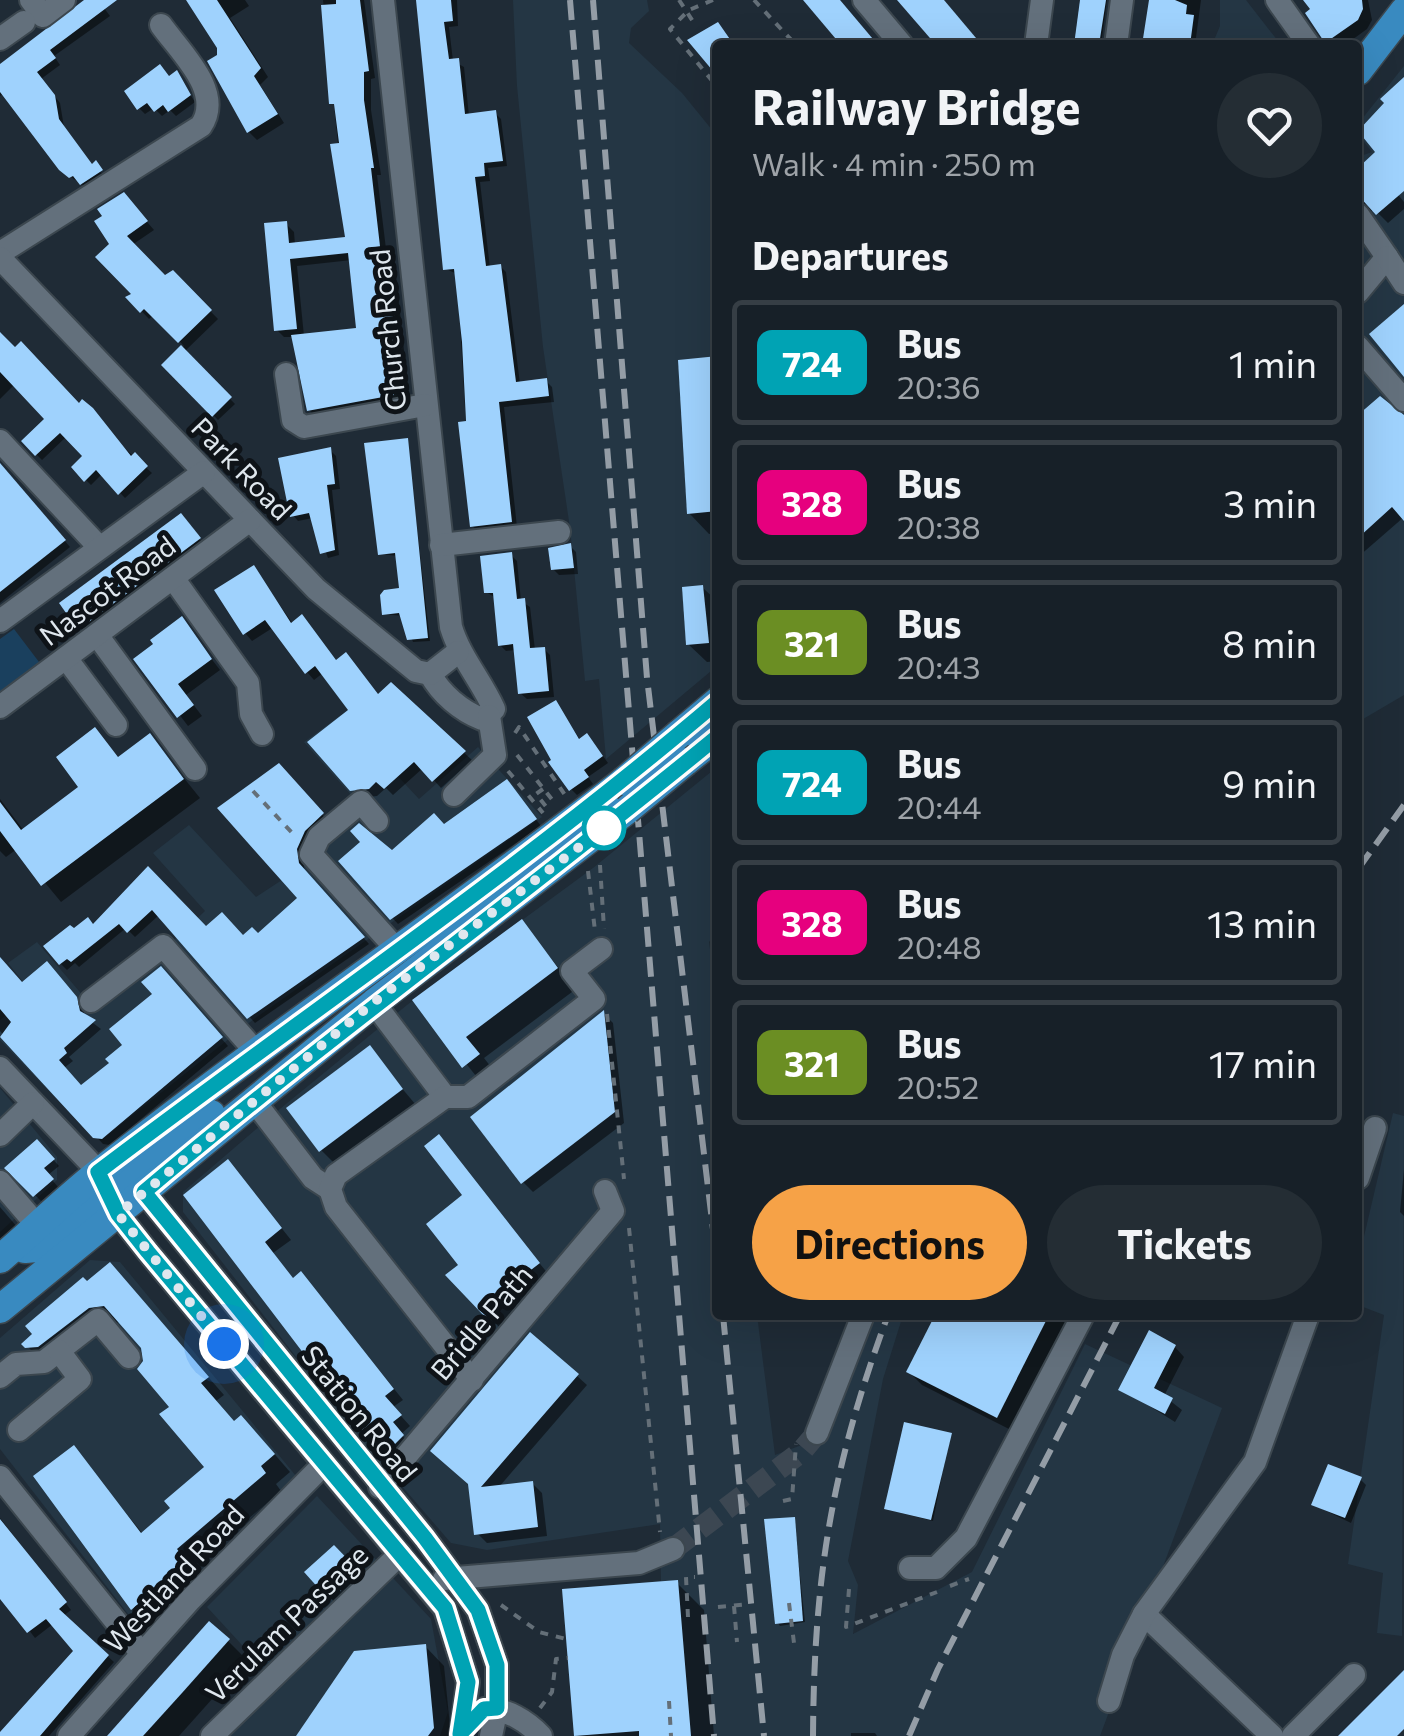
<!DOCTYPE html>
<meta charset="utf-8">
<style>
:root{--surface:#172028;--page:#242d34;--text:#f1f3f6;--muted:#9ea3a8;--line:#363e45;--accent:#f6a247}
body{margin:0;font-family:Commissioner,sans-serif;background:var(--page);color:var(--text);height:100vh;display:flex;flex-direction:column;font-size:38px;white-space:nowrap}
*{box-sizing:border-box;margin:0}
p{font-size:32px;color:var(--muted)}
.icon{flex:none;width:55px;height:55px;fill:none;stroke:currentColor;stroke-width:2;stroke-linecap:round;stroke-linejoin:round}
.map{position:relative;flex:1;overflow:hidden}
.side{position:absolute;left:712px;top:40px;width:650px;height:1280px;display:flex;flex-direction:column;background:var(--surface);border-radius:10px;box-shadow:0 10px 40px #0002,0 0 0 2px var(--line)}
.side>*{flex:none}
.badge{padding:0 20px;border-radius:15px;font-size:35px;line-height:65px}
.you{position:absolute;width:50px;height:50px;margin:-25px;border:8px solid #fff;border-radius:50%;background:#1a73e8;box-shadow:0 0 0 15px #1a73e833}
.map>.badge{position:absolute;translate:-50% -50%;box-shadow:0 0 0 5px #fff}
h2{padding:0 40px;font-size:38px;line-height:90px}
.round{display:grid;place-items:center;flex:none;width:105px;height:105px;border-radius:52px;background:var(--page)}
.overview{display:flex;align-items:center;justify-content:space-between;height:170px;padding:0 40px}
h1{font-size:48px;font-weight:700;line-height:75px}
.primary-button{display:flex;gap:20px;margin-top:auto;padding:20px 40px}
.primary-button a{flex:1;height:115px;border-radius:60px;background:var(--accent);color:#111;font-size:40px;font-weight:700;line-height:115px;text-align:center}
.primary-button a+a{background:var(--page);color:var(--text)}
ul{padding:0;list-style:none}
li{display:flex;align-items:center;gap:30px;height:125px;margin:0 20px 15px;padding:0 20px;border:5px solid var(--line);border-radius:10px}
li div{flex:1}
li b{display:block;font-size:38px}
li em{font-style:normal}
li .badge{min-width:110px;font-weight:700;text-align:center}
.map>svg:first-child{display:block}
.built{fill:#243644}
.green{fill:#1a405e}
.shadow{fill:#0007;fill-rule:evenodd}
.building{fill:#9fd2fd}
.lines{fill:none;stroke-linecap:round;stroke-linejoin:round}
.minor-tunnel{stroke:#3c4752;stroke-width:22;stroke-dasharray:22 11;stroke-linecap:butt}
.minor-casing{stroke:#3c474f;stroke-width:26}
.major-casing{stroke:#3c474f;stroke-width:31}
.path{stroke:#646f78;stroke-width:4;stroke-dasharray:8 8;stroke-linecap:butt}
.minor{stroke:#63707c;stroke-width:22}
.major{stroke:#398ac0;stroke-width:28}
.rail{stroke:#949da6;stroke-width:6;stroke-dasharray:20 10;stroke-linecap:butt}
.major-bridge-casing{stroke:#3c474f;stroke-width:31;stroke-linecap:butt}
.major-bridge{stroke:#398ac0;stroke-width:28}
.line-casing{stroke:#fff;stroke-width:22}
.line{stroke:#00a3b4;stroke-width:15}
.walk{stroke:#dfe7ee;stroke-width:10;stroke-dasharray:0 18}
.stop-dot{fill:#fff;stroke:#00a3b4;stroke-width:5}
.labels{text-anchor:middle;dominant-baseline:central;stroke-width:10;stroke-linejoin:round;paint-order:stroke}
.street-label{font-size:28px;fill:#dfe7ee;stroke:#0e1318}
</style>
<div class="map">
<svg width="1404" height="1736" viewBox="0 0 1404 1736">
<rect width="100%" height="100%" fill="#1f2b36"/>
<g class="built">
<path d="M513,0H647L649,11L631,28L629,43L682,93L717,136V666L606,759L599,679L585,681L570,528L543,347L517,86Z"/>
<path d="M1220,0H1246L1281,45H1212L1220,26Z"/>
<path d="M1404,66V695L1358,722V157L1372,152L1358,134V124Z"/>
<path d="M341,715L419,799L478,747L542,817L254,1019L104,1138H94L0,1040V1020L32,993L8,963L37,942L85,998L155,938L171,943L205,911L153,853L189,825L256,897L311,861L300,846L353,797L304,742Z"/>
<path d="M717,767L718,929L709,942L718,1008V1315H757L775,1455L826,1436L874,1315H903L883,1379L848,1561L858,1585L853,1634L972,1572L1085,1344L1222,1408L1100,1736H574L562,1589L661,1581L660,1524L487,1550L451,1543L350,1426L183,1212V1192L275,1113L407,1005L593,868Z"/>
<path d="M0,1088L57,1157V1180L0,1232Z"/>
<path d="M1393,1113L1404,1116L1402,1636L1377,1633L1383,1573L1348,1564L1384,1315L1358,1305V1262Z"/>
<path d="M90,1260L120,1262L296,1476L135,1623L0,1449V1338Z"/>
<path d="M317,1496L380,1564L266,1671L207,1607Z"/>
<path d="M393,1578L431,1619L448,1712L440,1736H224Z"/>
</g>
<path class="green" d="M14,629L39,662L0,692V639Z"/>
<g class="shadow">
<path d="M88,0H98L110,16L54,56L60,65L41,79L60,103L64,127L93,166L107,177L88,189L71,177L4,93L0,96V67Z"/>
<path d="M186,0H245L249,6L230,18L268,77L260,85L284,123L257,140L249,132L210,62L219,56L220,48Z"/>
<path d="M323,0H364L375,78L371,79V110L381,175H377L387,257L395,265L408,388L399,389L401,403L317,418L309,410L294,337H284L277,330L286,224L294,232L295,245L348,239ZM352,260L359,330L304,336L297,266Z"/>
<path d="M418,0H457L458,26L449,27L453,61L464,67L469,116L495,113L501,119L507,166L488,168L490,181L480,182L490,268L500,266L506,272L520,384L546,381L552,387L554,402L504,407L517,527L478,531L472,526L457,274L446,269Z"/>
<path d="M1083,0H1107L1101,45H1077Z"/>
<path d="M1151,0H1201L1195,45H1144Z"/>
<path d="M1306,0H1368L1372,20L1367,29L1345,45H1330Z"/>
<path d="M177,74L195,102L176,116L170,110L162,116L154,108L145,114L139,108Z"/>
<path d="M1404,81V176L1391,186L1404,202V209L1388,223L1375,210L1358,216V171L1379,153Z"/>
<path d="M124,195L154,230L132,245L165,278L173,273L218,319L184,352L235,404L218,420L165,365L184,346L154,315L149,319L129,298L135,295L112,244Z"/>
<path d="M0,335L152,473L125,498L102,474L91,485L86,480V456L67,436L42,460L24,442L48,420L15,384L0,399Z"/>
<path d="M718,359V533L709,534L689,513Z"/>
<path d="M1380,399L1404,425V517L1358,557V418Z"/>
<path d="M407,440L430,641L413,642L403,616L384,614L402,590L398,556L381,554Z"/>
<path d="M330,450L336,456L340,489L332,490L339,555L328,558L313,518L298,521L293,515Z"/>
<path d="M0,464L70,547L0,603Z"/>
<path d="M187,522L204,545L86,634L80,628Z"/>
<path d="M570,546L576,552L578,574L559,575L553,569Z"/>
<path d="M511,555L517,561L521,601L530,607L535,650L544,649L550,655L554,697L527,699L520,693L516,650L506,651L500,645L496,598L486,592Z"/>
<path d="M254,568L293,624L379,697L391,686L472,760L441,788L423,768L393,795L386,788L377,796L361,798L352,790V711L323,673L314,680L307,672L274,627L252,641L245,633Z"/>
<path d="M703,588L718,602V661L707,662L688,644Z"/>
<path d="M181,619L220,670L186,695L202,716L188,726L137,659Z"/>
<path d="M556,703L581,741L593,742L608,763L588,777L593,784L577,795L571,789Z"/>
<path d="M95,731L120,759L150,736L200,798L61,902L17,849L6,857L0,851V799L24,831L82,788Z"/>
<path d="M278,766L328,821L302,856L305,872L369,944L255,1023L159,915L135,937L126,928L79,967L75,963L67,970L61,964L47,947L94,926L148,869L206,929L243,938L258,936L300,898Z"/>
<path d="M513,789L541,826L398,924L341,862L392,853Z"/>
<path d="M521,922L576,989L484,1058L498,1076L484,1086L416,1001Z"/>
<path d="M53,972L83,1007L85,1017L101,1029L69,1057L73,1061L64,1068L81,1088L112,1064L168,977L228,1046L110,1145L103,1144L0,1031V975L23,985Z"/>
<path d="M604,1014L613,1023L624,1123L533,1192L523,1182Z"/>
<path d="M369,1049L421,1111L341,1170L321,1150Z"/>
<path d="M439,1138L553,1280L504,1332L449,1276L462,1265L466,1195Z"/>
<path d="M37,1142L59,1166L48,1175L58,1187L41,1201L8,1168Z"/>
<path d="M1404,1169V1216L1400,1212Z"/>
<path d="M238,1173L291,1240L273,1253L294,1280L311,1285L403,1400L393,1407L410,1426L401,1434L412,1447L402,1456L390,1443L383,1450L373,1440L187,1195Z"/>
<path d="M0,1207L18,1228L0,1242Z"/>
<path d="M110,1265L224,1395L216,1401L235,1423L258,1435L290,1472L276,1484L281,1491L192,1567L203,1582L149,1625L133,1608L73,1448L143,1534L173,1509L207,1467L146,1362L143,1346L122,1322L106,1324L45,1364L25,1344Z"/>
<path d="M938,1315H1069L1011,1430L922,1385L909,1372Z"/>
<path d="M1175,1347L1184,1357L1164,1396L1182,1410L1175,1422L1122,1389Z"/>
<path d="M577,1376L587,1385L499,1487L532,1483L542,1493L547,1536L487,1543L477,1533L471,1485Z"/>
<path d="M950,1435L933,1521L889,1510L887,1508Z"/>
<path d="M1360,1479L1366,1485L1351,1523L1314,1505Z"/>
<path d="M0,1518L71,1610L63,1616L114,1662L49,1736H0L76,1651L53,1624L35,1638L0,1592Z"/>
<path d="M794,1519L805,1622L780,1626L778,1623Z"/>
<path d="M334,1548L368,1583L341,1609L307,1572Z"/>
<path d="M677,1583L704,1610L714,1736H578Z"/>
<path d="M228,1641L247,1660L179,1736H111Z"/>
<path d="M425,1646L444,1666L451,1736H299Z"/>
<path d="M851,1733H875L877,1736H851Z"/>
</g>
<g class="building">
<path d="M84,0H117L50,50L56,58L37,72L55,95L59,119L92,164L96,160L103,170L80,185L73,176L69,178L59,170L0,92V64Z"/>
<path d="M186,0H217L261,68L254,76L278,114L247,133L207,61L217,55V48Z"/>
<path d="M336,0H360L369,71L364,72V100L374,168H371L381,255L388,254L401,381L392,382L394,395L307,411L291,335L356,328L348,253L290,259L297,329L274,331L264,223L287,221L289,243L345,237L330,144L339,143L334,104H329L321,5L336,4Z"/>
<path d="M416,0H451L453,21L444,22L449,59L459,58L465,114L496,110L503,161L484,163L485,176L475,177L486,266L501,264L516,382L547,378L549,396L499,402L512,522L470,527L458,422L466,421L462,342L454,269L443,270Z"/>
<path d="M803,0H840L878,45H841Z"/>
<path d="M897,0H944L976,38L968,45H936Z"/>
<path d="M1080,0H1106L1099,45H1074Z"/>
<path d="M1149,0H1175L1187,5L1186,14L1194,15L1190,45H1142Z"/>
<path d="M1303,0H1362L1363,9L1358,20L1325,43L1305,13L1310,9Z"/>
<path d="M718,22L734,45H718V77L687,40Z"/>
<path d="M160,64L169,76L177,70L191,95L168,112L163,105L154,112L147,103L137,110L124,91Z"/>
<path d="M1404,77V191L1376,215L1358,195V168L1375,152L1358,131L1384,103L1380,99Z"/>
<path d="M124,192L148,221L127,236L165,275L173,270L212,310L178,343L144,309L140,313L125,297L131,294L95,257L109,244L94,221L102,216L97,209Z"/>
<path d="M1404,304V377L1369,334Z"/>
<path d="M0,332L15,347L21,341L79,403L82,399L93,408L131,456L135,452L148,466L118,495L96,470L84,482L71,467L82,456L60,433L35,456L21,441L44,419L0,372Z"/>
<path d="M181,345L232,397L212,417L161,365Z"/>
<path d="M718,356V511L687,514L678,360Z"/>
<path d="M1380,396L1404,415V521L1392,507L1358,538V415Z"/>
<path d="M408,438L428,638L407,640L399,613L382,615L380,595L384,590L399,588L395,553L378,555L364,443Z"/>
<path d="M331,447L335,484L327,485L335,550L320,554L309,513L290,517L278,458Z"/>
<path d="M0,463L66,540L0,592Z"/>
<path d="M181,513L201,538L78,630L59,603Z"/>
<path d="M571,543L574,568L551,570L548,548Z"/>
<path d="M512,552L517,599L525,598L530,648L545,647L549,691L518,694L513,644L498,646L493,593H484L480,556Z"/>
<path d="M254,565L291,623L302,614L336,660L346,652L378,694L391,682L466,751L432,782L414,762L384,789L376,782L369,789L350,791L307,742L348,710L315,666L305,674L265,620L243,635L214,590Z"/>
<path d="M703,585L709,643L686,645L682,587Z"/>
<path d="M182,616L212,659L178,684L194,705L177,718L133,659L153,644L150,640Z"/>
<path d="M556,700L579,739L587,733L603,756L584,770L589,777L569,791L548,762L551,760L527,717Z"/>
<path d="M95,727L118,757L150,733L184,779L41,886L0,831V802L21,830L78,787L56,757Z"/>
<path d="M279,763L324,813L305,831L297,849L299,863L365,937L247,1019L152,910L127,933L119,924L71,962L67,959L59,965L43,946L70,925L74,928L88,917L93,924L148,866L206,926L222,912L243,935L252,927L258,933L297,898L217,808Z"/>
<path d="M507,779L537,819L390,920L338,861L360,842L350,831L359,823L392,850L434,813L444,824Z"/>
<path d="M522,919L558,968L466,1037L480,1054L462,1068L412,1000Z"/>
<path d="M0,957L22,982L47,961L77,997L80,1011L96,1020L64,1048L67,1053L59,1060L81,1085L109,1063L105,1059L122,1045L109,1029L152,994L141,982L161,966L223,1037L102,1139L93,1138L0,1037L11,1022L0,1009Z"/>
<path d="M604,1010L615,1112L521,1184L470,1117Z"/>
<path d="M370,1045L403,1089L319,1152L286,1108Z"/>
<path d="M439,1134L540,1263L514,1283L520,1290L486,1318L445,1275L458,1265L426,1224L462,1195L424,1146Z"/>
<path d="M37,1139L55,1159L44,1168L54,1179L33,1197L4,1168Z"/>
<path d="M228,1159L282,1228L265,1242L293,1278L301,1271L394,1389L385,1396L402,1415L393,1422L404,1435L391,1448L379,1434L371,1441L358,1425L183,1195Z"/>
<path d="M110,1262L209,1377L201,1383L234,1421L241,1415L275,1454L261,1466L266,1473L177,1549L188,1564L131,1610L33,1476L74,1445L141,1533L170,1508L164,1501L204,1467L159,1414L169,1407L137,1369L143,1361L141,1348L104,1306L89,1308L38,1347L25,1348L21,1344L32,1334L25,1326L83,1277L87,1281Z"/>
<path d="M935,1315H1049L997,1418L906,1372Z"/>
<path d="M1149,1330L1176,1345L1154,1388L1173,1398L1165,1414L1118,1390Z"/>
<path d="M530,1332L579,1374L481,1487L533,1481L538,1527L474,1535L468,1484L430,1451Z"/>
<path d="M904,1422L952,1433L931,1520L884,1509Z"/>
<path d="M1328,1464L1362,1477L1345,1518L1311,1505Z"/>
<path d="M795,1517L803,1621L775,1624L764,1519Z"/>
<path d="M0,1519L67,1602L59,1609L109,1655L40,1736H0V1732L73,1651L46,1619L27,1633L0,1599Z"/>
<path d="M334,1545L360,1572L330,1601L304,1572Z"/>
<path d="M678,1580L691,1736H639V1731L574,1736L562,1589Z"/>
<path d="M209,1621L230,1639L182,1693L143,1736H107Z"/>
<path d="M426,1644L434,1728L428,1736H296L354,1651Z"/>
<path d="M1404,1670V1729L1397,1736H1338Z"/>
</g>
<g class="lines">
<path class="minor-tunnel" d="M673,1549L801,1452L817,1433"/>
<defs>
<g id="minor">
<path d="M31,0L43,16L64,0"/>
<path d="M383,0L451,627C460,657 481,680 494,709L482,719C461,711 441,694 430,674"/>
<path d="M864,0L902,45"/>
<path d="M1277,0L1309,45"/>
<path d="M0,39L24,22"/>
<path d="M1036,45L1042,0"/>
<path d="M1116,45L1122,0"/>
<path d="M1358,215L1387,257L1358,292"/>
<path d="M0,253L201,126C224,92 181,53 161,25"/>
<path d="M1387,257L1404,283"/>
<path d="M0,258L316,589L416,671L430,674L458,652"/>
<path d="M1358,347L1404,400"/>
<path d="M286,374L293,420L304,427L425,405"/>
<path d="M0,441L99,547"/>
<path d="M441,545L559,532"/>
<path d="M173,578L248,683L251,714L262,734"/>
<path d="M0,621L204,472"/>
<path d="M97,635L195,769"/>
<path d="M66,658L116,725"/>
<path d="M0,707L250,520"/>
<path d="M454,795L495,755L489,716"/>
<path d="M377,821L361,802L319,837L311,854L399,952"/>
<path d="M91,1001L163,946L256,1052"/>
<path d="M374,1003L445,1097"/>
<path d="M0,1068L99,1172L118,1214L148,1252L445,1609L468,1682L461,1736"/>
<path d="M254,1101L313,1178L330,1189"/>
<path d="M0,1135L33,1103"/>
<path d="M1358,1178L1375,1128"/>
<path d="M0,1182L36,1224"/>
<path d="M129,1186L144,1192L425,1538L478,1610L497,1665V1708L491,1736"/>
<path d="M0,1377L16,1364L44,1362L98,1320L129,1357"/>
<path d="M472,1380L336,1207L330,1189L336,1175L445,1097H468L594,999L572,971L601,949"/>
<path d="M19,1430L80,1379L59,1351"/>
<path d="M817,1433L863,1315"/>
<path d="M0,1477L142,1654"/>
<path d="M380,1487L613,1211L605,1191"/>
<path d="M910,1568H936L966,1538L1083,1315"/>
<path d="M444,1579L639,1563L673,1549"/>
<path d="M1144,1614L1272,1736"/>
<path d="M1109,1701L1123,1655L1144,1614L1255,1462L1308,1315"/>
<path d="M485,1709C506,1708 527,1721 541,1736"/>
<path d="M69,1736L190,1600L323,1465"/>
<path d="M212,1736L400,1554"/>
<path d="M1293,1736L1354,1675"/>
</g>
<g id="major">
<path d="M1358,71L1404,11"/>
<path d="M679,734L718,701"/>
<path d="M685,762L718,736"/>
<path d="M25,1249L37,1248L199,1118L211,1114"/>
<path d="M0,1259C33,1231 64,1200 98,1173C269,1037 451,916 624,781"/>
<path d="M0,1309L374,1003L627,810"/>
</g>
</defs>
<use href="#minor" class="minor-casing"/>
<use href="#major" class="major-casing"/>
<g class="path">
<path d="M679,0L694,23"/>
<path d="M713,0L689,10L670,29L718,88"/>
<path d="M754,0L796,45"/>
<path d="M515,733L519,727L565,795"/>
<path d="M517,755L554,802"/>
<path d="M508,771L543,813"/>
<path d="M543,789L536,794L548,809"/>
<path d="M253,791L295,836"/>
<path d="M600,865L604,929"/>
<path d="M588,871L595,931"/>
<path d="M607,1014L624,1179"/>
<path d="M629,1228L660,1532"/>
<path d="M783,1501L792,1499L796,1444"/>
<path d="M950,1586L969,1579"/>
<path d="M849,1589L846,1627L937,1592"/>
<path d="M789,1603L794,1643"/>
<path d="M501,1605L539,1632L566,1639"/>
<path d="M734,1606L737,1642"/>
<path d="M718,1607L749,1604"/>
<path d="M688,1617L686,1577H695"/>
<path d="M669,1701L671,1736"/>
<path d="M540,1708L552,1692L556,1659L568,1658"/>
</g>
<use href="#minor" class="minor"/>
<use href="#major" class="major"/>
<g class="rail">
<path d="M570,0L714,1736"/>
<path d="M593,0L647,678L718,1271"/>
<path d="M1358,869L1404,805"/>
<path d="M723,1315L764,1736"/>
<path d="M813,1736C814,1575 832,1466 888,1315"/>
<path d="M909,1736L938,1669L1120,1315"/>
</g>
<defs>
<g id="major-bridge">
<path d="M624,781L679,734"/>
<path d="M627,810L685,762"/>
</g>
</defs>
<use href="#major-bridge" class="major-bridge-casing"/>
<use href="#major-bridge" class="major-bridge"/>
</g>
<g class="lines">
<defs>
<path id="line" d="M718,701C520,870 305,1015 98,1172L118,1214L148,1252L445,1608L468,1682L460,1734L484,1709L497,1708V1665L478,1610L425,1538L144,1192C331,1034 529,892 718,736"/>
</defs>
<use href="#line" class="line-casing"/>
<use href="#line" class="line"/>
<path class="walk" d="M224,1344L118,1214L374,1002L607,826L604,828"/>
</g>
<circle class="stop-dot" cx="604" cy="828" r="20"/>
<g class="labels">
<g class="street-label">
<text transform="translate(387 330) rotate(-96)">Church Road</text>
<text transform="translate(242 468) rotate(46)">Park Road</text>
<text transform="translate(107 590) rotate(-37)">Nascot Road</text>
<text transform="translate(481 1322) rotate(-50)">Bridle Path</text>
<text transform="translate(360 1413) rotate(51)">Station Road</text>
<text transform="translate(173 1578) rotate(-47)">Westland Road</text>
<text transform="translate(286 1623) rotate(-44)">Verulam Passage</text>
</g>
</g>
</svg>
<div class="you" style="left:224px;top:1344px"></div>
<section class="side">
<div class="overview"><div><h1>Railway Bridge</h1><p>Walk · 4 min · 250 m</p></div><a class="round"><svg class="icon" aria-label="heart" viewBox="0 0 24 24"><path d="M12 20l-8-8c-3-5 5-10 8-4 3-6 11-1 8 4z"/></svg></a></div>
<h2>Departures</h2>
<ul>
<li><span class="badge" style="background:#00a3b4;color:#fff">724</span><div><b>Bus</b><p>20:36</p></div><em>1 min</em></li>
<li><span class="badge" style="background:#e6007e;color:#fff">328</span><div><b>Bus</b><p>20:38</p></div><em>3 min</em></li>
<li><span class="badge" style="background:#6b8e23;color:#fff">321</span><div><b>Bus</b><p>20:43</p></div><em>8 min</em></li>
<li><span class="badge" style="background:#00a3b4;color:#fff">724</span><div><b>Bus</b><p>20:44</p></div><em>9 min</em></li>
<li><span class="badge" style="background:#e6007e;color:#fff">328</span><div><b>Bus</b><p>20:48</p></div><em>13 min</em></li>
<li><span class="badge" style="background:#6b8e23;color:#fff">321</span><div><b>Bus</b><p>20:52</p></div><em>17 min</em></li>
</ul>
<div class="primary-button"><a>Directions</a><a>Tickets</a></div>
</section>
</div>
